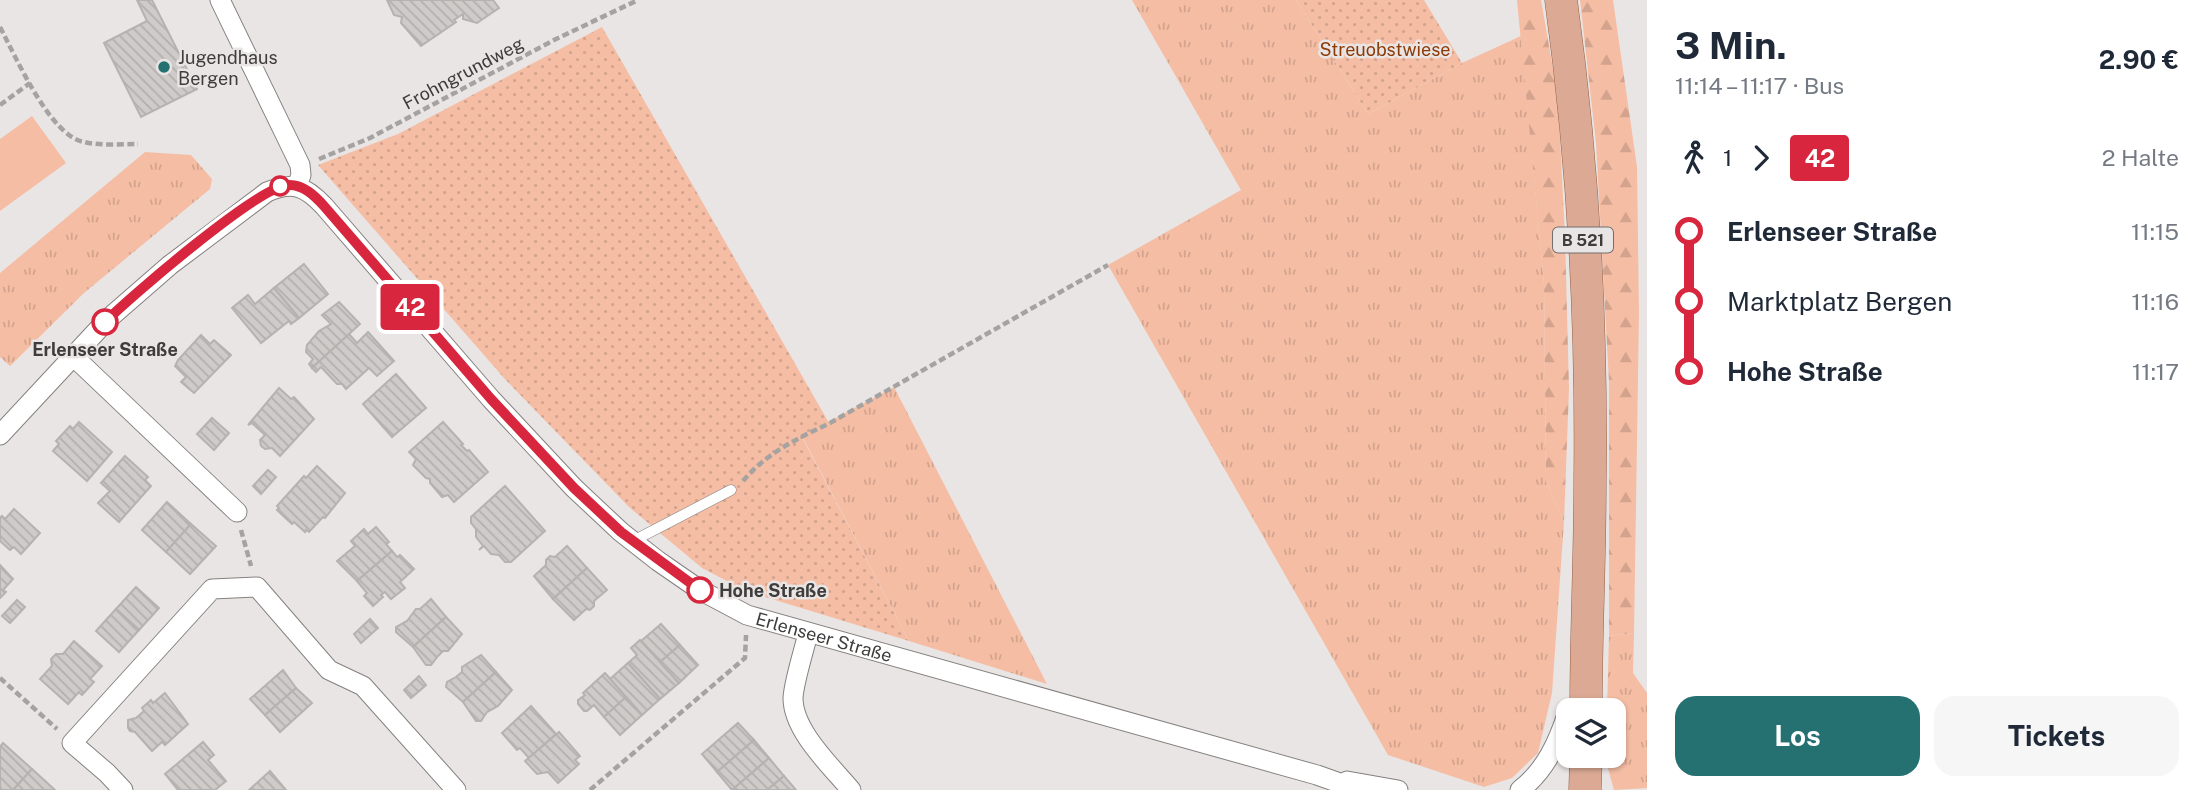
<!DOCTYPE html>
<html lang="de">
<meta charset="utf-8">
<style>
:root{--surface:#fff;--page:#f6f6f7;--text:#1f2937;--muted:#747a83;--accent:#257070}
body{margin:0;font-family:"Public Sans",sans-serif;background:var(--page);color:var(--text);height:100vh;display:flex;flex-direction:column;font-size:26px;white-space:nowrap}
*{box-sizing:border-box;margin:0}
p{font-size:23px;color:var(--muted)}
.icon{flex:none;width:38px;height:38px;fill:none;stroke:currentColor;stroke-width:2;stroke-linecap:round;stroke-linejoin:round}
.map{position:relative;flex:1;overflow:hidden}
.drawer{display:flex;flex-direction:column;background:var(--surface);width:560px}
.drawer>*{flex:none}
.badge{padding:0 14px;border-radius:5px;font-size:24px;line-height:46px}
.tools{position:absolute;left:1556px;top:698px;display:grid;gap:14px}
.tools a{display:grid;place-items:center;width:70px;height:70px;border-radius:14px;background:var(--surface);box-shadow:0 2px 5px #0004;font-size:35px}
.map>.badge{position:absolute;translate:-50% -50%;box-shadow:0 0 0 4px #fff}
.legs{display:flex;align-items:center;gap:10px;height:77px;padding:0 28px;font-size:23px}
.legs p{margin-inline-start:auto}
.head{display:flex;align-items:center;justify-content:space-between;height:119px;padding:0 28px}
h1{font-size:38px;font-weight:700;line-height:52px}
.cta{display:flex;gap:14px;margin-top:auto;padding:14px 28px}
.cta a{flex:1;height:80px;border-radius:21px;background:var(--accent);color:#fff;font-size:28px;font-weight:700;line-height:80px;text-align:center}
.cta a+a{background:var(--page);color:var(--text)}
ul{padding:0 28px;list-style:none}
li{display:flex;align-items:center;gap:24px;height:70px;font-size:26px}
li i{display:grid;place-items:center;width:10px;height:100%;margin:0 9px;background:currentColor}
li i::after{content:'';width:18px;height:18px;margin:-9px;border:5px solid;border-radius:50%;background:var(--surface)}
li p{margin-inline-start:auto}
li:first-child i{background:linear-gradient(#0000 50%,currentColor 0)}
li:last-child i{background:linear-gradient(currentColor 50%,#0000 0)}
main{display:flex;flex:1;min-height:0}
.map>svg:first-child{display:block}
.grass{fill:url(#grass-tufts)}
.forest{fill:url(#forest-firs)}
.garden{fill:url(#garden-dots)}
.pitch{fill:#f5bda4}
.building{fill:url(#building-back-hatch);stroke:#b6b2b0;stroke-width:2}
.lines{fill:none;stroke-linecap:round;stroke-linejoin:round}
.lane-casing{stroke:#84817f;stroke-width:11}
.street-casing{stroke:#84817f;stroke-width:21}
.primary-casing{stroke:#955f46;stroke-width:33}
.path{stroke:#a5a3a2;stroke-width:4.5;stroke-dasharray:7 3.5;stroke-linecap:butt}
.lane{stroke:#fff;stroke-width:10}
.street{stroke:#fff;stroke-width:19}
.primary{stroke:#dcaa94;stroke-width:32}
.line-1-casing{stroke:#fff;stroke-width:16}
.line-1{stroke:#d7263d;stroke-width:10}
.poi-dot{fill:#257070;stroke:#e9e5e4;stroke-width:2.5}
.stop-1-dot{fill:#fff;stroke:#d7263d;stroke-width:3.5}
.labels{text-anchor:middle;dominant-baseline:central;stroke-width:5;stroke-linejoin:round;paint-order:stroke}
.shield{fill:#e9e5e4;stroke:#716f6e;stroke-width:2}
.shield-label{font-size:16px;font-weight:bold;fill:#3e3d3c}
.park-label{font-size:18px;fill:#8e3a07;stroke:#e9e5e4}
.poi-label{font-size:18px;fill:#3e3d3c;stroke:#e9e5e4;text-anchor:start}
.street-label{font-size:18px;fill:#3e3d3c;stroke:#e9e5e4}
.stop-label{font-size:18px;font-weight:bold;fill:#3e3d3c;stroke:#e9e5e4}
</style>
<main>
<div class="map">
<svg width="1647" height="790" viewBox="0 0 1647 790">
<defs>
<pattern id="grass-tufts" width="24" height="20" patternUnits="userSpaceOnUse" patternTransform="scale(1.75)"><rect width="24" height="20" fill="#f5bda4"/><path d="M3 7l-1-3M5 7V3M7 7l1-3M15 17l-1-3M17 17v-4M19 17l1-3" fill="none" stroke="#d3a38e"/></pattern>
<pattern id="forest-firs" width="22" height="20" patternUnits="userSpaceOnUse" patternTransform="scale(1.75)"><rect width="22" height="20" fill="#f5bda4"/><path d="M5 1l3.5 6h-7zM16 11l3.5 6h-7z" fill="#d3a38e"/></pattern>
<pattern id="garden-dots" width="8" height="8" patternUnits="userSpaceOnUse" patternTransform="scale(1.75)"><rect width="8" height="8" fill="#f5bda4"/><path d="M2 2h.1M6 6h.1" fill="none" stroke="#d3a38e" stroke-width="1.8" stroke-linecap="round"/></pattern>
<pattern id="building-back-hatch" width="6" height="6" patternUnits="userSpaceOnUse" patternTransform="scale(1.75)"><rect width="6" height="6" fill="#cecbc9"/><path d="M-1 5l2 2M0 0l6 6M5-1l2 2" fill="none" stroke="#b2afae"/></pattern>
</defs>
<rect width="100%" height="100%" fill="#e9e5e4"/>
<g class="grass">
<path d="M1132,0H1296L1368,114L1462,63L1521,36L1544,284L1546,481L1564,522L1552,693L1538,753L1512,778L1484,787L1388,755L1108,265L1241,190Z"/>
<path d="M145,152L191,155L212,179L210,189L84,293L10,366L0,357V273Z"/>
<path d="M894,387L1047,684L909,641L802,436Z"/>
<path d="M1634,633L1633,673L1647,693V788L1614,790L1606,761V756H1614V710H1607L1609,636Z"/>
</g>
<g class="forest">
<path d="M1517,0H1541L1558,97L1565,237L1569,389L1564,522L1546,481L1544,284Z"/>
<path d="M1580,0H1613L1637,167L1639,313L1634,633L1609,636V382L1596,143Z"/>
</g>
<g class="garden">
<path d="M1296,0H1424L1462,63L1368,114Z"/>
<path d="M602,27L829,423L802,437L909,641L746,591L702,568L629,507L504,378L318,165L398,134Z"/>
</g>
<path class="pitch" d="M32,116L66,163L0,211V139Z"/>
<g class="building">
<path d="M137,0H152L197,89L141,117L104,43L147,21Z"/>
<path d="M387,0H493L499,8L477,23L463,19V14L454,20L456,22L421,46L401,23L402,17L394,15Z"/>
<path d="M304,264L328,294L299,318L274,288Z"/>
<path d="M274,288L299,318L291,324L289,321L261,343L232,308L248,295L255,304Z"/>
<path d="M339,302L360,324L312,368L309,364L313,359L306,352L307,345L319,331L331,324L322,315Z"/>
<path d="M368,332L394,361L377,376L369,368L346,389L342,384H337L321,367L316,372L312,368L349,334L357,343Z"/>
<path d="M201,335L210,344L214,340L231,355L194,393L181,382L186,377L175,366L178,360Z"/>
<path d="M396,374L426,408L392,437L363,404Z"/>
<path d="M279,388L291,399L294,397L314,419L280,456L272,448L265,449L261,446L260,440L265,435L252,423L248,425Z"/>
<path d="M212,418L229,433L214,450L197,434Z"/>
<path d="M79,422L112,452L87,481L53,451L59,444L56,441L70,426L73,429Z"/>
<path d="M443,422L463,444L461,445L467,451L469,450L488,472L454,502L448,495L442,497L430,483V479L426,478L413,465L416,459L409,452Z"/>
<path d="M125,456L148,477L145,480L151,486L119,522L98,503L110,491L101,483Z"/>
<path d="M317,466L345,493L325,518L323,517L309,532L306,530L305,532L294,522L292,524L277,510L279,508L277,506L304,476L306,478Z"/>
<path d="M268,470L276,477L261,494L253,486Z"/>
<path d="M505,486L545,531L511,562H505L499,555L491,554L484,546L479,550L483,546L476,537V529L471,523V517Z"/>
<path d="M167,502L191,524L166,552L142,530Z"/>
<path d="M14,509L40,533L21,554L14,547L10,550L0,541V518L2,516L5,519Z"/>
<path d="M191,524L216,546L190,574L166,552Z"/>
<path d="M376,527L389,542L386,544L392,551L357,581L337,561L355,546L351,541L364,529L368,534Z"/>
<path d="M567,546L587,568L553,599L534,576L546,565V560L550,556L555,557Z"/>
<path d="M392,551L397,557L400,555L414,569L400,582L405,588L391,599L385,592L381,595L383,597L373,606L364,596L367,593L357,581Z"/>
<path d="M0,565L13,579L3,590L6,592L0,598Z"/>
<path d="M587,568L607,590L594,601V606L590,610L586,609L574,620L553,599Z"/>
<path d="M136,587L159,608L139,630L116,609Z"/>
<path d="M431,599L446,617L413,647L396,632V627L407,621L416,609H420Z"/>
<path d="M17,600L25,607L10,623L2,616Z"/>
<path d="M116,609L139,630L119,652L96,631Z"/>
<path d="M446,617L462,634L448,651H443L438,656L431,665H426L413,647Z"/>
<path d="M370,619L378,628L361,643L354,634Z"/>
<path d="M661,624L680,645L660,662L641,641Z"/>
<path d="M640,640L679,683L660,699L628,663L637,655L631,648Z"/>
<path d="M74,641L102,666L90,679L94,682L82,695L79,692L68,704L40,679L52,666L51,659L56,654H63Z"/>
<path d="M680,645L698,665L679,683L660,662Z"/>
<path d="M481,655L496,672L463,702L446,687L447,682L456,677L462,672V667Z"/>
<path d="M628,663L660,699L642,715L610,679Z"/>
<path d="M283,670L296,688L265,715L250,699Z"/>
<path d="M496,672L512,690L498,706L487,712L481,721H476L463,702Z"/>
<path d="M605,673L626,697L604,717L594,705L587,711H584L578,704V700L585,695L583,693Z"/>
<path d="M419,676L426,685L411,698L404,690Z"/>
<path d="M296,688L312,703L280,732L265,715Z"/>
<path d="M165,693L188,724L165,745L162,742L152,751L135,732L130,731L128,728V720L136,718L144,711L142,708L151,700L153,703Z"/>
<path d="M626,697L642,715L620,735L604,717Z"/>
<path d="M531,706L556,734L529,758L520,748L517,750L502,733Z"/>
<path d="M738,723L754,740L717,772L702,754Z"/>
<path d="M559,732L580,756L575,760L579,764L558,783L548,772L537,774L525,761Z"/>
<path d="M754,740L769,758L732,790L717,772Z"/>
<path d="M203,742L214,755L208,760L226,781L215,790H178L165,774Z"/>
<path d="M3,743L32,769L13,790H0V747Z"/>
<path d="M769,758L784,776L767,790H732Z"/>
<path d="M32,769L55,790H13Z"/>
<path d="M270,771L286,790H249Z"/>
<path d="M784,776L796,790H767Z"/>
</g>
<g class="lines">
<defs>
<path id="lane" d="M633,541L731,490"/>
<g id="street">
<path d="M220,0L300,165L301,175L297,186"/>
<path d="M73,356L237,512"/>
<path id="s1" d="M0,435L108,319L170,265L267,192C293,181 305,186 324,206L491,399L574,488L621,532L658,561L700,590L747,615L1317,775L1359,790"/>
<path d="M808,633C804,651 794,681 793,698C793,731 831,766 851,790"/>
<path d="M1347,781L1398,790"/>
<path d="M123,790L107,773L72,743L212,589L257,587L329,670L363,686L456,790"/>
<path d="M1520,790C1546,770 1558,742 1568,712"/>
</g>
<g id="primary">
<path d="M1561,0C1583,159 1592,321 1590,482C1590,558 1586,634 1586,710"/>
<path d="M1585,790L1586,756"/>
</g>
</defs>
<use href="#lane" class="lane-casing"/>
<use href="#street" class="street-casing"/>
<use href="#primary" class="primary-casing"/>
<g class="path">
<path d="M0,27C16,57 50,136 84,142C101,146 121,144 138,144"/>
<path d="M0,105L30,83"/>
<path d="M319,159L370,138L556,39L638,0"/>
<path d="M743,481C765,454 798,438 830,423L1108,265"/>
<path d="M241,530L251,566"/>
<path d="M0,678L57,729"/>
<path d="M590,790L745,658L746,635"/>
</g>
<use href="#lane" class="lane"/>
<use href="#street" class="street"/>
<use href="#primary" class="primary"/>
</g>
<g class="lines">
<defs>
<path id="line-1" d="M105,322C130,297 259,186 288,185C303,184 315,196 324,206L491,399L574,488L621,532L700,590"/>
</defs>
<use href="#line-1" class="line-1-casing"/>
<use href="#line-1" class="line-1"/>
</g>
<circle class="poi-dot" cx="164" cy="67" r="7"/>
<g class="stop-1-dot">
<circle cx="280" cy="186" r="9"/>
<circle cx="105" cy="322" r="12"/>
<circle cx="700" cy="590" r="12"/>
</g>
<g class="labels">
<rect class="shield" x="1553" y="227.5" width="60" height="25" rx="5"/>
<g class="shield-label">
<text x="1583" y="240">B 521</text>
</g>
<g class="park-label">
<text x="1385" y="49">Streuobstwiese</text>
</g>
<g class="poi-label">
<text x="178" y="57">Jugendhaus<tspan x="178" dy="21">Bergen</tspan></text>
</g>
<g class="street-label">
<text transform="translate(463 73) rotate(-28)">Frohngrundweg</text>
<text stroke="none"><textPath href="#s1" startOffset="1099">Erlenseer Straße</textPath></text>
</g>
<g class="stop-label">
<text x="105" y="349">Erlenseer Straße</text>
<text x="719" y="590" text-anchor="start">Hohe Straße</text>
</g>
</g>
</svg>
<div class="tools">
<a><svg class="icon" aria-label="layers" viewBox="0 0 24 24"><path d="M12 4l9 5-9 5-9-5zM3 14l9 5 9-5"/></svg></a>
</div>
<b class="badge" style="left:410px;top:307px;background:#d7263d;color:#fff">42</b>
</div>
<section class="drawer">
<div class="head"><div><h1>3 Min.</h1><p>11:14 – 11:17 · Bus</p></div><b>2.90 €</b></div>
<div class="legs"><svg class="icon" aria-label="walk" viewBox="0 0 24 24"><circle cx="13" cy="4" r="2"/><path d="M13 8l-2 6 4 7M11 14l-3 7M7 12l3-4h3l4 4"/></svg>1<svg class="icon" aria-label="forward" viewBox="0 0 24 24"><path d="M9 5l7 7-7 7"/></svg><b class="badge" style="background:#d7263d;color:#fff">42</b><p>2 Halte</p></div>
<ul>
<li><i style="color:#d7263d"></i><b>Erlenseer Straße</b><p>11:15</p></li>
<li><i style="color:#d7263d"></i><span>Marktplatz Bergen</span><p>11:16</p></li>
<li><i style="color:#d7263d"></i><b>Hohe Straße</b><p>11:17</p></li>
</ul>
<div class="cta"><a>Los</a><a>Tickets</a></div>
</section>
</main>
